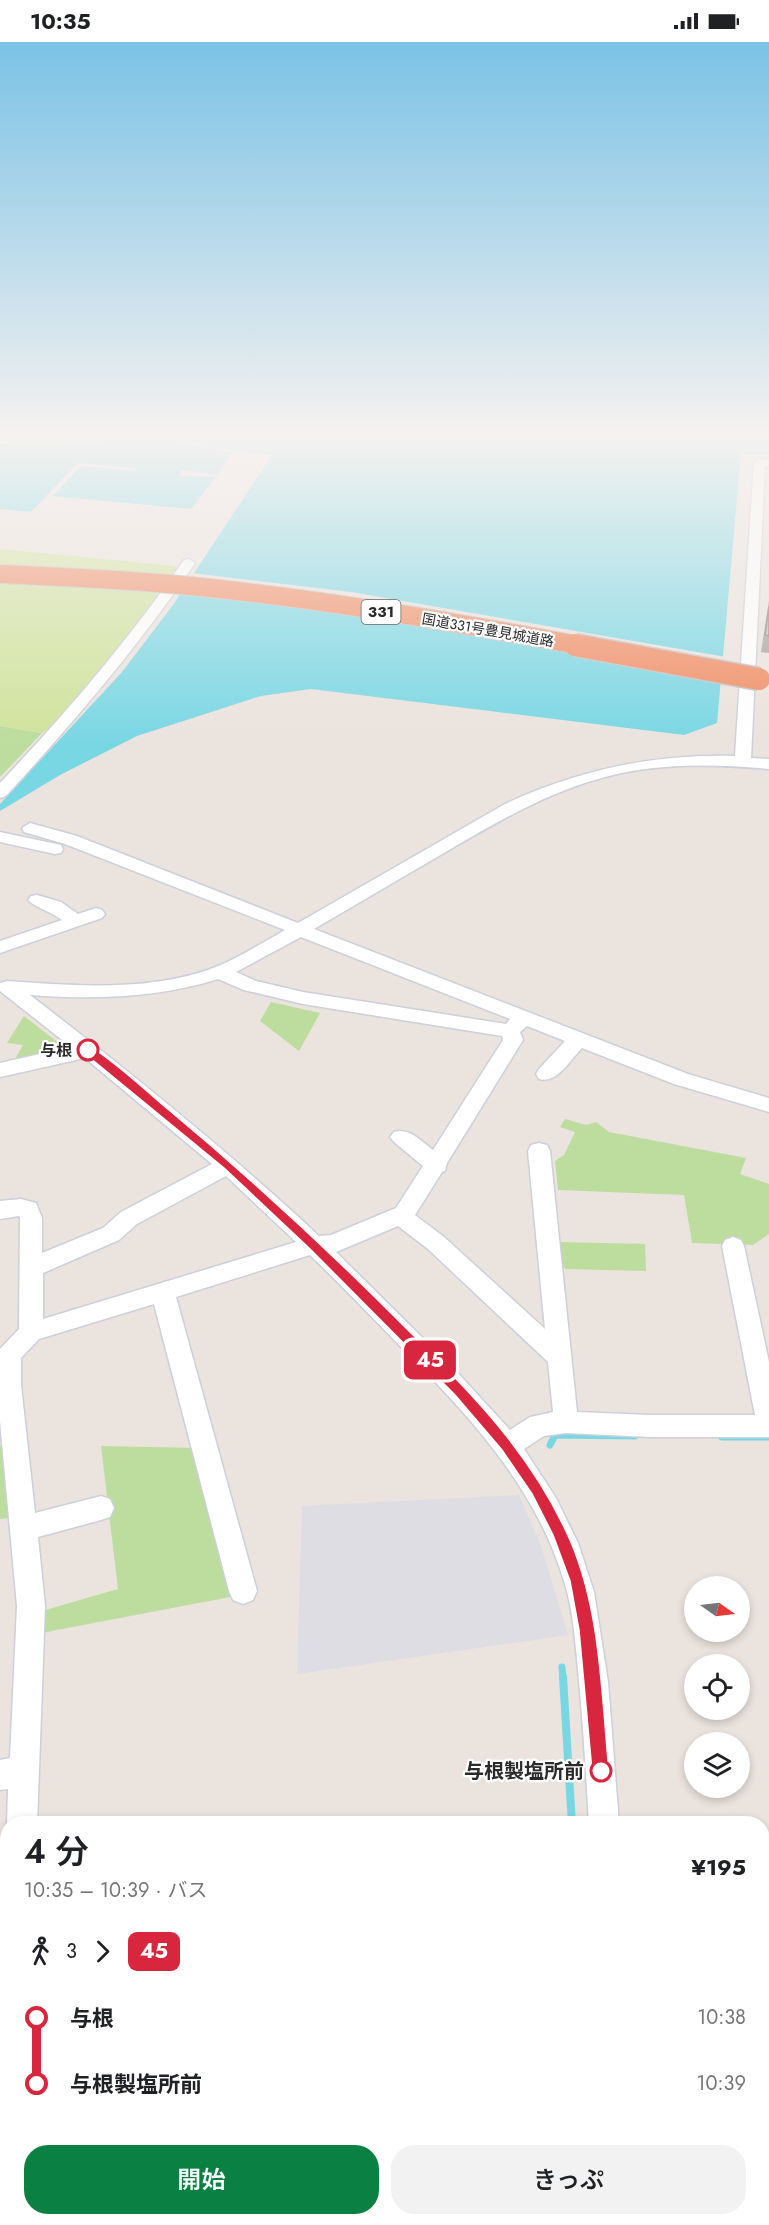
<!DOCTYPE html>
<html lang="ja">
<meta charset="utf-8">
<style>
:root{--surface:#fff;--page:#f2f2f2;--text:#202124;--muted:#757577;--accent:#0b8043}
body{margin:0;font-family:Jost,"Noto Sans JP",sans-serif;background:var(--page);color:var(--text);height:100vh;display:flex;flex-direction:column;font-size:22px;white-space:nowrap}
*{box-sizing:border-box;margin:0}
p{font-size:20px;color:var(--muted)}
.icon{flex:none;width:33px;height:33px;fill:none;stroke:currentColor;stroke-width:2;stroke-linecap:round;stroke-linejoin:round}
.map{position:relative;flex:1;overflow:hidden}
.drawer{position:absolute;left:0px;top:1774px;width:770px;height:410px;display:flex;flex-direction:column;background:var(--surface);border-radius:24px 24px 0 0;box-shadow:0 3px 9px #0003}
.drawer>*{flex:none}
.badge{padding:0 12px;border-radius:9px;font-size:21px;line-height:39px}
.needle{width:39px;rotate:104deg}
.controls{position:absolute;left:684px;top:1534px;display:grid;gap:12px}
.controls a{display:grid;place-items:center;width:66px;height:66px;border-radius:50%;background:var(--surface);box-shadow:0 3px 9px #0003;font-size:30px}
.map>.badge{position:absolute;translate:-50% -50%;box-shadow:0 0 0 3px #fff}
.legs{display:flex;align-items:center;gap:9px;height:66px;padding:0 24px;font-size:20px}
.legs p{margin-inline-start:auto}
.headline{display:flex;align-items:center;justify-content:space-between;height:102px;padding:0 24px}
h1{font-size:33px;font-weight:600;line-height:45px}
.button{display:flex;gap:12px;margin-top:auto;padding:12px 24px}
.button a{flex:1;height:69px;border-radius:24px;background:var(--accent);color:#fff;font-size:24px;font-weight:600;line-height:69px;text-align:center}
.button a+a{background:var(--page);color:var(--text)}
ul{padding:0 24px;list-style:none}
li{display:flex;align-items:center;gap:21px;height:66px;font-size:22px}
li i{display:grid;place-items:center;width:9px;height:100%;margin:0 8px;background:currentColor}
li i::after{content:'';width:15px;height:15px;margin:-8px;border:4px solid;border-radius:50%;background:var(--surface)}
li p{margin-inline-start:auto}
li:first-child i{background:linear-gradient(#0000 50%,currentColor 0)}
li:last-child i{background:linear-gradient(currentColor 50%,#0000 0)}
.status{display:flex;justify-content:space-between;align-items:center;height:42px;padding:0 30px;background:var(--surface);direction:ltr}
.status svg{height:16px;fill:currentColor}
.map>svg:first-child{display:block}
.industrial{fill:#dedde4}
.green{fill:#bcdd9e}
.pitch{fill:#cfe39b}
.water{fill:#79d7e4}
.pier{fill:#ebe3dd}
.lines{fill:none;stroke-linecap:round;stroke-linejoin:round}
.stream-far1{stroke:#79d7e4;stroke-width:7}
.stream{stroke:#79d7e4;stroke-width:8}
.minor-casing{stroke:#cbd0da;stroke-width:3}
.minor{fill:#fff;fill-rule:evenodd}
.highway-bridge-far1-casing{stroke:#c3c3c3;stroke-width:20;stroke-linecap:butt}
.highway-bridge-casing{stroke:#c3c3c3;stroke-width:25;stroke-linecap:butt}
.highway-bridge-far1{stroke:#f08c63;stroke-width:18}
.highway-bridge{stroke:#f08c63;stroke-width:22}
.wall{fill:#a8a3a0}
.building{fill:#c3bdba;stroke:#888482;stroke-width:1.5}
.line-1{fill:#d7263d;stroke:#fff;stroke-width:1.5}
.stop-1-dot{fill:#fff;stroke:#d7263d;stroke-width:3}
.labels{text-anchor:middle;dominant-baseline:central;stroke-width:4.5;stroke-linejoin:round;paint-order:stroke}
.far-street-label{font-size:14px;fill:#2a2a2a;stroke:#fff}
.shield{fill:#fff;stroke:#6a6a6a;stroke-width:1.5}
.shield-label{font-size:15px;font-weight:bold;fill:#2a2a2a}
.stop-label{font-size:16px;font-weight:bold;fill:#2a2a2a;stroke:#fff;text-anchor:end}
.near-stop-label{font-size:20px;font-weight:bold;fill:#2a2a2a;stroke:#fff;text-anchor:end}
</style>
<div class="status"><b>10:35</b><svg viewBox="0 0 49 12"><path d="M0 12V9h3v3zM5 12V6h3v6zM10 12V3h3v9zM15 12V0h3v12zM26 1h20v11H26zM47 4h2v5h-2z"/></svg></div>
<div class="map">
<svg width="769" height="2183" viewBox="0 0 769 2183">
<rect width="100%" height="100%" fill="#ebe3dd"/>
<path class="industrial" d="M519,1453L541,1504L568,1593L297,1632L302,1464Z"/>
<g class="green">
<path d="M0,684L42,691L0,735Z"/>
<path d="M271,960L320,971L299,1009L260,979Z"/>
<path d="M24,974L65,1006L14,1019L23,1003L7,1001Z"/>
<path d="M565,1077L586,1083L596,1080L609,1090L746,1116L740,1132L769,1142V1192L753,1203L692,1201L684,1153L558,1148L555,1119L564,1113L575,1090L560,1085Z"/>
<path d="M559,1200L645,1202L646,1229L565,1227L559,1215Z"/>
<path d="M0,1403H5L10,1476L0,1477Z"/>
<path d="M101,1404L198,1406L225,1508L230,1555L41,1591L42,1569L118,1547Z"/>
</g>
<path class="pitch" d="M0,507L175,524L179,527L148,569L58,681L42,691L0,684Z"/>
<path class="water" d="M0,395H769V413L741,412L717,681L684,693L311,647L261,654L137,694L60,733L0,769V762L122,630L173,563L272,413L232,409L178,397L176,399L232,411L218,433L182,428L179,434L216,435L191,467L53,454L81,424L134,429L137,426L78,421L31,470L0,467V402L104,399L105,397L0,399Z"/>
<path class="pier" d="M191,531L351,550L726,615L724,637L402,580L179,549Z"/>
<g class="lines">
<g class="stream-far1">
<path d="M722,1395H769"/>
<path d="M550,1403L555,1393L635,1394"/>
<path d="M562,1625L563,1637"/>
</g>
<g class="stream">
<path d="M563,1635L572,1782"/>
<path d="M285,2176V2183"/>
</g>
<defs>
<g id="minor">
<path d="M760,417L769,418V424H765L751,716L769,717V727C714,722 659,721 605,735C548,750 499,779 449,808C404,834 359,861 314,887L688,1032L769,1056V1070L674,1042L582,1006C570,1018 557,1042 539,1037L536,1032L539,1027L565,999L527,984L520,990L523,998L447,1121L445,1129L442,1130L415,1173L444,1195L545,1287L528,1109L531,1103L539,1101L547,1103L550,1109L577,1370L650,1373H755L722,1204L725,1198L733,1195L741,1198L744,1204L769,1320V1395H650L566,1391L544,1394L524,1407L556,1456L578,1501L594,1550L608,1640L619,1782H589C586,1731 583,1679 578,1628C575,1598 573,1567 564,1539C536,1446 470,1374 403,1307C372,1275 342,1244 310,1213L176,1255L257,1549L253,1558L243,1562L233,1558L229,1549L154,1262L39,1297L21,1316V1343L35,1471L101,1454L110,1457L114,1466L110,1475L101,1478L38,1495L45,1564L37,1782H8V1784L7,1782L8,1747L0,1748V1718L10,1716L17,1564L0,1379V1307L19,1287L20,1176L19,1174L0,1177V1159L21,1157L36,1161L42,1176V1211L103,1186L121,1170L212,1122L85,1016L0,1035V1021L71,1005L0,949V941L7,939C75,944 151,950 216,925C240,915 262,901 285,888L65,802L24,790L22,786L30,781L77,794L298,881L505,762C580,727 654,712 735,714L754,420ZM301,895L510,977L506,982L303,950L256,939L236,930ZM218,937L244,948L303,962L502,994L503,998L433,1108C421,1099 409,1085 394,1090L390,1095L394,1100L423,1124L396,1166L331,1193L319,1194C227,1108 130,1030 30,953C94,958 157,956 218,937ZM226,1134L296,1200L43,1277V1231L119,1198L137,1182ZM398,1184L428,1207L548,1320L553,1370L530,1375L510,1388L456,1329L336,1210Z"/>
<path d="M189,517L195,521C139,604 74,680 6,754L0,756V741C66,671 129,598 184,518Z"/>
<path d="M0,790L61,803L63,807L61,811L55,812L0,800Z"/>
<path d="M37,853L61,860L78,872L96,866L102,868L105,872L102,876L0,911V899L62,878C52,870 34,865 28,858L31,854Z"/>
<path d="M0,1855L8,1856V1888L0,1887Z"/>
<rect x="762" y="1906" width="7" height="32"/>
<path d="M616,2176H652L653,2183H617Z"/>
</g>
</defs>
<use href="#minor" class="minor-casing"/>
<use href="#minor" class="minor"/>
<defs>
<path id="highway-bridge-far1" d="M0,532C64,535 127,537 191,544C323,557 453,580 583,604"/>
<path id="highway-bridge" d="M575,603L759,637"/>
</defs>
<use href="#highway-bridge-far1" class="highway-bridge-far1-casing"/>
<use href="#highway-bridge" class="highway-bridge-casing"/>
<use href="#highway-bridge-far1" class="highway-bridge-far1"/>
<use href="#highway-bridge" class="highway-bridge"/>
</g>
<path class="wall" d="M769,558V611L761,610Z"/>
<path class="building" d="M769,564V594L765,593Z"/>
<linearGradient id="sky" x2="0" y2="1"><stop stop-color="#7bc2e6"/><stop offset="0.56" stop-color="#f6f2f0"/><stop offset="1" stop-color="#f6f2f0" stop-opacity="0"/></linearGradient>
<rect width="769" height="701" fill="url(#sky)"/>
<path class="line-1" d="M88,1004C105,1010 152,1054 169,1068C247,1133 321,1201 393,1273C459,1338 525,1402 565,1487C601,1561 601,1648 609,1729L607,1735L601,1738L595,1735L592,1729L579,1588L570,1539L553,1493L532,1452L502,1408L455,1353L310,1207L224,1126L84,1011V1005Z"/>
<g class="stop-1-dot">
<circle cx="88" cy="1008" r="10"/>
<circle cx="601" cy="1729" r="10"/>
</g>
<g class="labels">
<g class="far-street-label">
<text transform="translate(488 588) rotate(10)">国道331号豊見城道路</text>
</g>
<rect class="shield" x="361.5" y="558" width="39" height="24" rx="4.5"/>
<g class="shield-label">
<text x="381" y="570">331</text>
</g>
<g class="stop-label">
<text x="72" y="1008">与根</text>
</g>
<g class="near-stop-label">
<text x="584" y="1729">与根製塩所前</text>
</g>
</g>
</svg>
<div class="controls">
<a><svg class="needle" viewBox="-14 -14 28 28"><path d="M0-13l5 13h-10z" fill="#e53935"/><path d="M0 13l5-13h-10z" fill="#757577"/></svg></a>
<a><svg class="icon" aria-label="locate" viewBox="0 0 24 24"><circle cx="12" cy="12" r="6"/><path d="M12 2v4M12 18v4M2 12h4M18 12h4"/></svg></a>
<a><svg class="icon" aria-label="layers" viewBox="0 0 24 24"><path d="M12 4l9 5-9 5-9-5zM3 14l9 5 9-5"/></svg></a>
</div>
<b class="badge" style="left:430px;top:1318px;background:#d7263d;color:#fff">45</b>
<section class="drawer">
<div class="headline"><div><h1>4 分</h1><p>10:35 – 10:39 · バス</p></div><b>¥195</b></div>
<div class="legs"><svg class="icon" aria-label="walk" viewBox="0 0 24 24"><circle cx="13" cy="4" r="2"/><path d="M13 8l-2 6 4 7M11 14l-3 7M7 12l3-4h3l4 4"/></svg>3<svg class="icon" aria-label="forward" viewBox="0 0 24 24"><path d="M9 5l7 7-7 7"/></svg><b class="badge" style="background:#d7263d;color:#fff">45</b></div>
<ul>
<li><i style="color:#d7263d"></i><b>与根</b><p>10:38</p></li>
<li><i style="color:#d7263d"></i><b>与根製塩所前</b><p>10:39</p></li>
</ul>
<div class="button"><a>開始</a><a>きっぷ</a></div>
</section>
</div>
